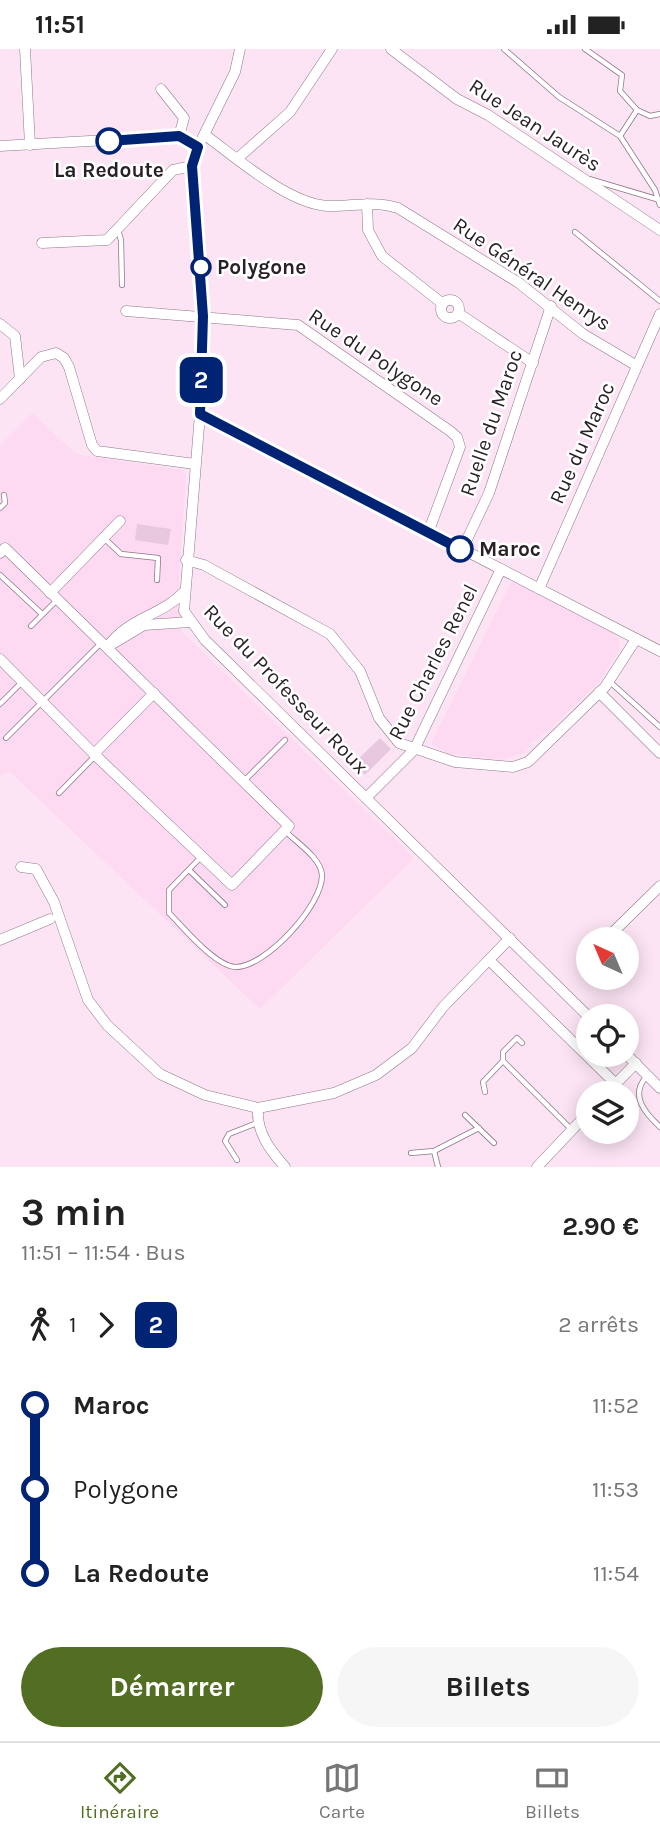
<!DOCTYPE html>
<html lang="fr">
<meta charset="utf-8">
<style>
:root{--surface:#fff;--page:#f6f6f6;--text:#222;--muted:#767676;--line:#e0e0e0;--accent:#526e22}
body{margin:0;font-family:Karla,sans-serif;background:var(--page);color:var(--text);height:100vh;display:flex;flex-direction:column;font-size:26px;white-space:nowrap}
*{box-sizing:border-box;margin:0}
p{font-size:23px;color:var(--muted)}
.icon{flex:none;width:38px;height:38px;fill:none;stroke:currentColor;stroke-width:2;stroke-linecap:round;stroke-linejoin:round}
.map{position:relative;height:1118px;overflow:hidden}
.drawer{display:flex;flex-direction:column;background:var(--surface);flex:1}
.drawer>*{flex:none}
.badge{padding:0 14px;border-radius:10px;font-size:24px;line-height:46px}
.needle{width:46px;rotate:316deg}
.fabs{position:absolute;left:576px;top:878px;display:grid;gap:14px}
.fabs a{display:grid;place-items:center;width:63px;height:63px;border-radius:50%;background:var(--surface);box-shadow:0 4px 18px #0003;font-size:35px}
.map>.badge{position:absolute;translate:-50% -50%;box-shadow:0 0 0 4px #fff}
.legs{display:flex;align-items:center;gap:10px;height:77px;padding:0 21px;font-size:23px}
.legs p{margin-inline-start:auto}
.headline{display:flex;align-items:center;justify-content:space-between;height:119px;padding:0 21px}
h1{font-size:38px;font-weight:700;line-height:52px}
.primary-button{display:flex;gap:14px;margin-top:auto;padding:14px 21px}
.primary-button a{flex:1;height:80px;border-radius:42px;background:var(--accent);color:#fff;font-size:28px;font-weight:700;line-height:80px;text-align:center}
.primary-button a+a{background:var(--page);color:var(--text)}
ul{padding:0 21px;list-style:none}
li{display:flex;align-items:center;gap:24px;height:84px;font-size:26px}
li i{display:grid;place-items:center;width:10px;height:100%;margin:0 9px;background:currentColor}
li i::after{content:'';width:18px;height:18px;margin:-9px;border:5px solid;border-radius:50%;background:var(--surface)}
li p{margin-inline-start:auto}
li:first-child i{background:linear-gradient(#0000 50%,currentColor 0)}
li:last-child i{background:linear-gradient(currentColor 50%,#0000 0)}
.status{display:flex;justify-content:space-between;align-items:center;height:49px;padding:0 35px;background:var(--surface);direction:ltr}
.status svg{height:19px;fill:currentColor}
.dock{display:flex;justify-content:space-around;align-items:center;height:98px;border-top:2px solid var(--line);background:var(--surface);font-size:19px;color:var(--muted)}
.dock a{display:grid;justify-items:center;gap:4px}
.dock .current{color:var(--accent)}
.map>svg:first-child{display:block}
.built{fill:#fdd9f2}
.green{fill:#e8c8de}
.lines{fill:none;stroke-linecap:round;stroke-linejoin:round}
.lane-casing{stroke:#907688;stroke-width:6}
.street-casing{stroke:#907688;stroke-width:11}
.lane{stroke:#fff;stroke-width:4.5}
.street{stroke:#fff;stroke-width:10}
.line-1-casing{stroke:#fff;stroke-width:16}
.line-1{stroke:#002374;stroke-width:10}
.stop-1-dot{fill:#fff;stroke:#002374;stroke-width:3.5}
.labels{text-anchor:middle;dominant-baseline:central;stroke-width:5;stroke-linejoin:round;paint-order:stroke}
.street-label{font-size:21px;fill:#291f26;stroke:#fff}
.stop-label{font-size:21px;font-weight:bold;fill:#291f26;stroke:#fff;text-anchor:start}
</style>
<div class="status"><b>11:51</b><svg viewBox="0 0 49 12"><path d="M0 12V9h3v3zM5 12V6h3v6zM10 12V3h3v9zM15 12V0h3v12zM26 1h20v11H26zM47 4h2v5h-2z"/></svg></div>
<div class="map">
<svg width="660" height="1118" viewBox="0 0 660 1118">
<rect width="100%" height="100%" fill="#fce4f4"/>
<g class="built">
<path d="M32,364L76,405L181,421L186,426L179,532L182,583L414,809L260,960L10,723L0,726V396Z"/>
<path d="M512,531L612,582L619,590V601L599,633L550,680L531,694L526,703L504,711L449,705L431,695Z"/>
</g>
<g class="green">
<path d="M137,475L171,480L168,496L135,491Z"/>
<path d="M380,689L391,700L365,726L353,715Z"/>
</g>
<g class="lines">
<defs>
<g id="lane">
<path d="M504,0L559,48L620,87L655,141L660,156"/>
<path d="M585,0L622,26L620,42L637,61L620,87"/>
<path d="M637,61L650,67L660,65"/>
<path d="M589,130L660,151"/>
<path d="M118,181L121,191L122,236"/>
<path d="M575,183L660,252"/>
<path d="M0,459L5,454L4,446"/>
<path d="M105,490L121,505L158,509L157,531"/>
<path d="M0,526L42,565"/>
<path d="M31,577L56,552"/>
<path d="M609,632L660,678"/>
<path d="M0,655L22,633"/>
<path d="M6,689L102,593"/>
<path d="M244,732L285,691"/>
<path d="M59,744L95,707"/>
<path d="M201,808L169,841V864C184,879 214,916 235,918C265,919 323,856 322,826C321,809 296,793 285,782"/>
<path d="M189,821L225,856"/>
<path d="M503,1012V1003L517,989L522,994"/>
<path d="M647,1027C629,1046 645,1064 660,1078"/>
<path d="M485,1043L483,1033L503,1012L571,1080"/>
<path d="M465,1066L494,1094"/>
<path d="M434,1102L438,1118"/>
<path d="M411,1104L434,1102L479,1079"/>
<path d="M237,1111L225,1092L229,1085L257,1074"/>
</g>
<g id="street">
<path d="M25,0L30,96"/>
<path d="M240,0L235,23L198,98L192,117L203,267L200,365L184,562L205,591L589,968"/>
<path d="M391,0L457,50L488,66L660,181"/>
<path d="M161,40L184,69L179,87"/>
<path d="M205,86C237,109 287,154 327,157C351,158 374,151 398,159L519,234L583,285L637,317"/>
<path d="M0,97L179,87L198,98"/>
<path d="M238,109L290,63L332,0"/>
<path d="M367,155L368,181L382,207L443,255"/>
<path d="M42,194L107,191L173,121L192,117"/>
<circle cx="450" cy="260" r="9"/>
<path d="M126,262L298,276L450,382L457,388L460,398L428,484"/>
<path d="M458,264L533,314"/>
<path d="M0,275L15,287L20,330"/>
<path d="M0,350L41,308L56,304L64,309L69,318L92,396L97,402L195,415"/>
<path d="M200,365L660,602"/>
<path d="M462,501L489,444L551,257"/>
<path d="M0,504L5,499L289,777L232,836L94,705L0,610"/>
<path d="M186,511L204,516L330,585L360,622L379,669L399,694L455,713L513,718L528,713L605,638L636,590"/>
<path d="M539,540L660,265"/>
<path d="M50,544L120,472"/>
<path d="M114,594L144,576L190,573"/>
<path d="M107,598C132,566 160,568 184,543"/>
<path d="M599,643L660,704"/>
<path d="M94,705L154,644"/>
<path d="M366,749L414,701L501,520"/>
<path d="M21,818L36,820L54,853L88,951L107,976L160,1025L205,1046L258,1059L334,1044L376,1026L412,999L443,958L510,889"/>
<path d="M0,891L50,870"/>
<path d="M605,891L660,837"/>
<path d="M489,911L616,1035"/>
<path d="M626,1005L660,1039"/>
<path d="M606,1045L636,1014"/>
<path d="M258,1059C256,1083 270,1101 285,1118"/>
<path d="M537,1118L588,1064"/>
</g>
</defs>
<use href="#lane" class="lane-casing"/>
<use href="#street" class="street-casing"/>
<use href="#lane" class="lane"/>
<use href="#street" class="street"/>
</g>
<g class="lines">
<defs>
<path id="line-1" d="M109,92L179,87L198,98L192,117L203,267L200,365L460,500"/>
</defs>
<use href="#line-1" class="line-1-casing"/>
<use href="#line-1" class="line-1"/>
</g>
<g class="stop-1-dot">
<circle cx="109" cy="92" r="12"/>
<circle cx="201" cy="218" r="9"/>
<circle cx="460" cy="500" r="12"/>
</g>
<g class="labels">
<g class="street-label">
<text transform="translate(535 76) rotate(33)">Rue Jean Jaurès</text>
<text transform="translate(532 225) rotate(34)">Rue Général Henrys</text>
<text transform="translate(376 308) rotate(34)">Rue du Polygone</text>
<text transform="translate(491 374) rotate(-71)">Ruelle du Maroc</text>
<text transform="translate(582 394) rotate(-66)">Rue du Maroc</text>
<text transform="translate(433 613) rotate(-63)">Rue Charles Renel</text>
<text transform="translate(286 640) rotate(46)">Rue du Professeur Roux</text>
</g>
<g class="stop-label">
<text x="109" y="121" text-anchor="middle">La Redoute</text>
<text x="217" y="218">Polygone</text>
<text x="479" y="500">Maroc</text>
</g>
</g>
</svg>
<div class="fabs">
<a><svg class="needle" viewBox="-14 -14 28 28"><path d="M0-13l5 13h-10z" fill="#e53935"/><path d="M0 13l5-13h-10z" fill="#767676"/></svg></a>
<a><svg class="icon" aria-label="locate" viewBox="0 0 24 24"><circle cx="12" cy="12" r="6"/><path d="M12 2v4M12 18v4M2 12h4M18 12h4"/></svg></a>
<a><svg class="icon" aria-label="layers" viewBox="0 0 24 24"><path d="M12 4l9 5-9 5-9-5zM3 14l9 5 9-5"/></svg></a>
</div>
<b class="badge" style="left:201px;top:331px;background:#002374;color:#fff">2</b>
</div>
<section class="drawer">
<div class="headline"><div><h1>3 min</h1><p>11:51 – 11:54 · Bus</p></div><b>2.90 €</b></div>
<div class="legs"><svg class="icon" aria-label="walk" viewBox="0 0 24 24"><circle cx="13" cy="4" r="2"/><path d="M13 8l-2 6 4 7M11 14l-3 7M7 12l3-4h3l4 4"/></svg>1<svg class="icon" aria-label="forward" viewBox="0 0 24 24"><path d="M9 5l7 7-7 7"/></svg><b class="badge" style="background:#002374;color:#fff">2</b><p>2 arrêts</p></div>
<ul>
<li><i style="color:#002374"></i><b>Maroc</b><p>11:52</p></li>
<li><i style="color:#002374"></i><span>Polygone</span><p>11:53</p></li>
<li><i style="color:#002374"></i><b>La Redoute</b><p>11:54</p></li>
</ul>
<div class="primary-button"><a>Démarrer</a><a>Billets</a></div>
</section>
<nav class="dock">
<a class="current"><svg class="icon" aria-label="directions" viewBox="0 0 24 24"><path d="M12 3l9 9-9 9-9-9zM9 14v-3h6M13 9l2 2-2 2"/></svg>Itinéraire</a>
<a><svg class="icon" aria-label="map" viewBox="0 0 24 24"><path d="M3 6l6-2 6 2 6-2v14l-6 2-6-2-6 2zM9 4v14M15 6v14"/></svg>Carte</a>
<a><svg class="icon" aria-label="tickets" viewBox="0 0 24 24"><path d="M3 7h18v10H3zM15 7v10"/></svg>Billets</a>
</nav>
